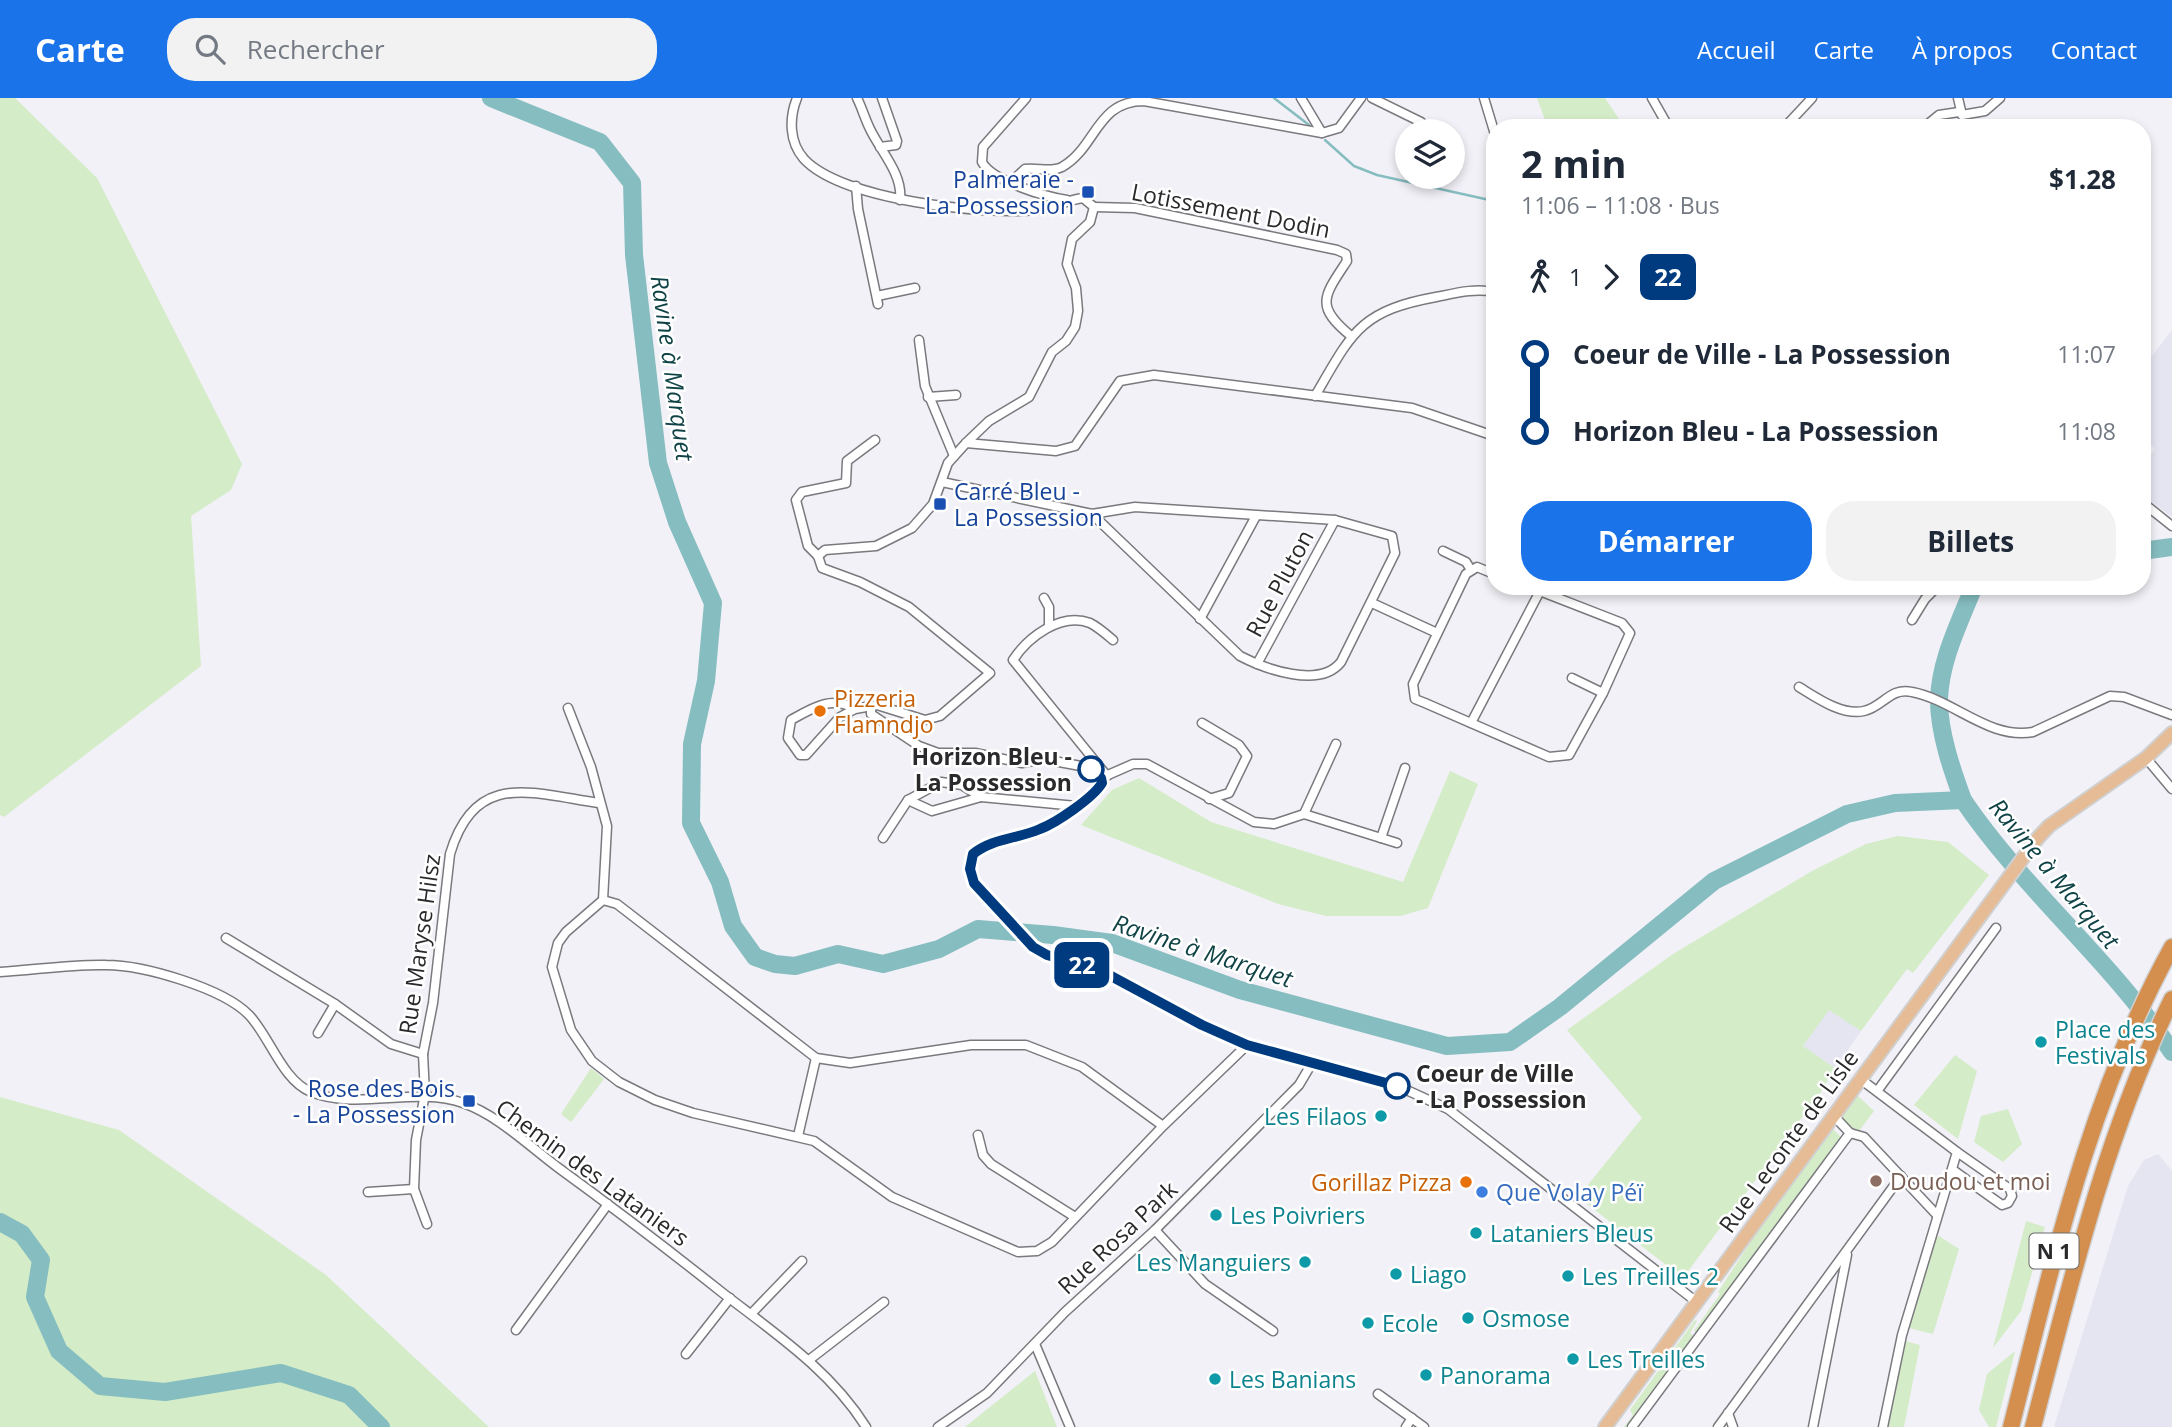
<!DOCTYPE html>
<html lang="fr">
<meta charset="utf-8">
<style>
:root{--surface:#fff;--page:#f2f2f3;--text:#1f2937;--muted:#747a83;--accent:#1a73e8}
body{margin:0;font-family:"Open Sans",sans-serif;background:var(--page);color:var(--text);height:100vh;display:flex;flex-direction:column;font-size:26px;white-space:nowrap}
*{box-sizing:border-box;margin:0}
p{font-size:23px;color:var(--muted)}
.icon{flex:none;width:38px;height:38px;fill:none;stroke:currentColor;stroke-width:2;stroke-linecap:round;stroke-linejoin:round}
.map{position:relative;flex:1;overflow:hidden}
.drawer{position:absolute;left:1486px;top:21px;width:665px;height:476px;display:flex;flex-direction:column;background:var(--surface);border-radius:28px;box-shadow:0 4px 10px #0003}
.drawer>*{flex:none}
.badge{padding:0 14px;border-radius:10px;font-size:24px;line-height:46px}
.fabs{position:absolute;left:1395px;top:21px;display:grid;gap:14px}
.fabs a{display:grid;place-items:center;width:70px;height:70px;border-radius:50%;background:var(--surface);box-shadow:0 4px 10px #0003;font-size:35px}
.map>.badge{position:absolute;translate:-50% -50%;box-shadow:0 0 0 4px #fff}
.legs{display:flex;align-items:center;gap:10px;height:77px;padding:0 35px;font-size:23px}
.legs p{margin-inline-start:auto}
.headline{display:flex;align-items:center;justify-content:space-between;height:119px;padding:0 35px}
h1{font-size:38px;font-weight:700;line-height:52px}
.button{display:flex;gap:14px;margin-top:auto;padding:14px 35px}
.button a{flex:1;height:80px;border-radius:28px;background:var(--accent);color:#fff;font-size:28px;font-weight:700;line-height:80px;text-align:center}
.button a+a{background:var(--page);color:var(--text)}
ul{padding:0 35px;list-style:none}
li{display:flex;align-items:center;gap:24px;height:77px;font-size:26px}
li i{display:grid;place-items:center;width:10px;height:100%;margin:0 9px;background:currentColor}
li i::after{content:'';width:18px;height:18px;margin:-9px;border:5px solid;border-radius:50%;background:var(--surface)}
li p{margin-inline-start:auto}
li:first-child i{background:linear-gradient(#0000 50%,currentColor 0)}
li:last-child i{background:linear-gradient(currentColor 50%,#0000 0)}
header{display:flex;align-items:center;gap:42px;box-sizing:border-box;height:98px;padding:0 35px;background:var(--accent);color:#fff}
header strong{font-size:33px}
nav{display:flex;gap:38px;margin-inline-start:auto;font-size:24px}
.search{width:490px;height:63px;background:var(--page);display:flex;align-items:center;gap:18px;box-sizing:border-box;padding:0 24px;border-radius:28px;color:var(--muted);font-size:26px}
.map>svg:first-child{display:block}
.built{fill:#e5e5f2}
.green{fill:#d4ecc7}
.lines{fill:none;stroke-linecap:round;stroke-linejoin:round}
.stream{stroke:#86bdc0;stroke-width:2.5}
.river{stroke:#86bdc0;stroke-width:18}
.street-casing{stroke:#79797e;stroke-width:11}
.primary-casing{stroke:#d0d0d1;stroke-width:16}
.highway-casing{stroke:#d0d0d1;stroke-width:19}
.street{stroke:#fff;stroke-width:8}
.primary{stroke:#e5bc95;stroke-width:12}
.highway{stroke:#d48f4f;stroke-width:16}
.line-1-casing{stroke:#fff;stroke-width:16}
.line-1{stroke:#003b80;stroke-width:10}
.transit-dot{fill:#1a4fb4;stroke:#fff;stroke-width:2.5}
.food-dot{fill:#e8710a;stroke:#fff;stroke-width:2.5}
.stop-1-dot{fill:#fff;stroke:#003b80;stroke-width:3.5}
.culture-dot{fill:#0f9aa8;stroke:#fff;stroke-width:2.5}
.education-dot{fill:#8d6e63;stroke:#fff;stroke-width:2.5}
.shop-dot{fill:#3f7fe0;stroke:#fff;stroke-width:2.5}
.labels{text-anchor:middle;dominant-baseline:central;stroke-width:5;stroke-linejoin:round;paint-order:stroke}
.shield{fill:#fff;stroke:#6a6a6b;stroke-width:2}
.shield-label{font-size:21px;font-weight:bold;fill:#2a2a2c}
.transit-label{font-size:23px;fill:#164399;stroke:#fff;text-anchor:end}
.street-label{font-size:23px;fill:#2a2a2c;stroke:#fff}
.food-label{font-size:23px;fill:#c56008;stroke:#fff;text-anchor:start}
.stop-label{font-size:23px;font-weight:bold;fill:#2a2a2c;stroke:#fff;text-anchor:end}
.culture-label{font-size:23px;fill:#0d838f;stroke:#fff;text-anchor:start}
.education-label{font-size:23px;fill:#785e54;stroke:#fff;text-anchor:start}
.shop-label{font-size:23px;fill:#366cbe;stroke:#fff;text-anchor:start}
.water-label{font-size:24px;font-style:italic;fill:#104346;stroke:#fff}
</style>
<header>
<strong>Carte</strong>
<div class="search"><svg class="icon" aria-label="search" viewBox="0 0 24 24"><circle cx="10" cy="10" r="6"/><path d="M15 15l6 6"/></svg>Rechercher</div>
<nav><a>Accueil</a><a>Carte</a><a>À propos</a><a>Contact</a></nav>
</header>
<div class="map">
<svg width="2172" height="1329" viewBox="0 0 2172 1329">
<rect width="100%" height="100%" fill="#f2f1f7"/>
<g class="built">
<path d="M2172,232V419L2142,397V369L2155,351L2142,339V271Z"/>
<path d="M1829,911L1861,933L1835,970L1803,948Z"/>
<path d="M2158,1056L2172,1073V1329H2054L2128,1088L2144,1062Z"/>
</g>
<g class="green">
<path d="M0,0H15L97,80L242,366L231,392L191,418L201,568L4,719L0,717Z"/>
<path d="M1537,0H1605L1625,30H1548Z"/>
<path d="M1450,673L1478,686L1428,810L1400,818H1326L1278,806L1081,727L1112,692L1139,680L1211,724L1403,784Z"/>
<path d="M1898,738L1948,744L1989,777L1913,875L1907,871L1861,933L1829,912L1803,948L1835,970L1821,994L1683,1180L1578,1099L1642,1020L1567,932L1673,856L1812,773L1866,746Z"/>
<path d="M1955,957L1977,973L1958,1041L1914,1007Z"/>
<path d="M591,970L604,981L571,1024L561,1016Z"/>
<path d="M1857,997L1874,1013L1859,1033L1844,1026L1842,1020Z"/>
<path d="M0,999L119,1032L326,1177L489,1329H0Z"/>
<path d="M2008,1011L2022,1046L2003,1064L1974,1044L1981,1018Z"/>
<path d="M1832,1030L1841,1039L1698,1236L1694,1233L1720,1196L1718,1194L1774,1108Z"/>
<path d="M2026,1123L2045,1129L2021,1213L1993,1250Z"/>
<path d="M1939,1138L1959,1151L1933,1236L1909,1230L1932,1141Z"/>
<path d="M1695,1222L1697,1223L1690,1235L1695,1239L1628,1329H1624L1633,1317L1630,1312Z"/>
<path d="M1905,1243L1920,1247L1904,1329H1885Z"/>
<path d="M2015,1253L1996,1329H1989L1979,1312L1987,1276Z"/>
<path d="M1035,1273L1057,1329H965Z"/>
</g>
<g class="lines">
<g class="stream">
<path d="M1274,0L1309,27"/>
<path d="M1325,42L1354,68L1377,77L1494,103"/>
</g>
<g class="river">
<path d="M491,0L600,44L632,85L634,157L658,365L677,424L713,505L706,583L692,646L691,725L720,784L733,828L755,859L775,866L795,868L838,856L883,866L939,851L978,831L1053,837L1112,845L1240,892L1447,948L1510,944L1560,909L1714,783L1847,716L1895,705L1963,702C2024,792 2112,863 2172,954"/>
<path d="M2142,453L2172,449"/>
<path d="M1963,702C1952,672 1939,635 1939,602C1940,562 1960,524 1974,488"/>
<path d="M0,1124L22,1136L41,1162L35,1199L59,1253L100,1288L165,1294L281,1275L349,1297L381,1329"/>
</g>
<defs>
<g id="street">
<path d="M797,0C789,20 789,44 804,61C842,102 982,117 1036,112C1053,111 1066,102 1083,100L1094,109"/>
<path d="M857,0C862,10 865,21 870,31C881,54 903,76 900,102"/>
<path d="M1026,0L983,49L982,64C992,83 1046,99 1067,102"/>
<path d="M1301,0L1322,35"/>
<path d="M1372,0L1421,24"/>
<path d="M1484,0L1494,33"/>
<path d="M1652,0L1669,30"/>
<path d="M1958,0L1962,17L1985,13L2000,0"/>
<path d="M1784,30L1812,0"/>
<path d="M1923,30L1939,17L1959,14"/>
<path d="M880,49L896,47L897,43L882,0"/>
<path d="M1011,84L1025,71C1038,69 1050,75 1062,69C1097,49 1096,3 1144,3L1322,35L1339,30L1361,0"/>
<path d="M856,88L858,111L878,206"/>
<path d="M1094,109L1135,110L1337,152L1346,156L1347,163C1324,198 1314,208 1351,238"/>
<path d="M877,198L915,190"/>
<path d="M919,242L925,288L954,358"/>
<path d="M1315,298C1352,235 1359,213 1436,199C1456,195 1475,190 1494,194"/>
<path d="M928,299L956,297"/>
<path d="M966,345L1056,353L1075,348L1120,283L1154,277L1412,310L1494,338"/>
<path d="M942,384L1092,416L1135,409L1335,422L1392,438L1395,455L1341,564C1320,591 1265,571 1240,558L1092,416"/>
<path d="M2142,404L2172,428"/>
<path d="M1443,453L1466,464L1471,472"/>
<path d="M818,458L822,470L860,484L909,509L990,575L940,618L925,622L877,607L855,611L840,619L806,657H800L788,640L791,622C812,610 832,597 855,611"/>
<path d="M818,458L825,452L876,448L912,430L933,406L948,365L966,345L989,323L1029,299L1052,254L1066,243L1075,229L1078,213L1076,190L1067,166L1072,141L1090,124L1094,109"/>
<path d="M818,458L808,448L796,402L802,394L846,385L847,363L875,342"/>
<path d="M1494,476L1477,469L1466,476L1413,586L1415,601L1425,605L1549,659L1569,657L1603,595L1630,535L1622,525L1527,488"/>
<path d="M1044,500L1049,509V528"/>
<path d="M1372,505L1437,535"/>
<path d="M1200,521L1256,418"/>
<path d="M1912,522L1925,501L1938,488"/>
<path d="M1257,566L1335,422"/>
<path d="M1572,580L1603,595"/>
<path d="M1799,589C1817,600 1842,618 1864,613C1883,609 1890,589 1912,594C1954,602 1989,642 2033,634L2110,598L2124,599L2172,617"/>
<path d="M871,609V616L919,648L938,655H975L1022,665L1043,661L1086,669L1101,680"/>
<path d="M568,610L591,669L607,728L603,802"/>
<path d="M1202,625L1239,647L1247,658L1229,695L1209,701"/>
<path d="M1471,625L1540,493"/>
<path d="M2146,660L2172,691"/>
<path d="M1107,678L1013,562C1028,539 1061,514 1090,525C1098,529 1106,536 1113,542"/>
<path d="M1101,680L1102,686L1095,694L1040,731L991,745L973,756L970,771L974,785L1033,849L1047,857L1098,871L1202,927L1247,947L1400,989L1448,1011L1698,1205"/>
<path d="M1101,680L1133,666H1147L1254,724L1274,726L1304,716L1397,745"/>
<path d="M908,702L932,713L981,699"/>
<path d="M1304,716L1336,646"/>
<path d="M883,740L908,702L941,684L962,687L981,699L1076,708"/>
<path d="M1381,740L1405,670"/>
<path d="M226,840L335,906L391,946L423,956L425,996L416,1042L414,1091L427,1126"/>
<path d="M0,874C35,872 71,866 106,867C143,867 223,890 249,917C270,939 282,982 311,994C359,1013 414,988 463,1005C498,1017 530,1049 560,1071C615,1111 670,1153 724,1196C776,1236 831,1273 866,1329"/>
<path d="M318,935L335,906"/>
<path d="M423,956L433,905L450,756C475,672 531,695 599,705"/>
<path d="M1859,980L1957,1054L1902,1237L1883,1329"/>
<path d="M1878,992L1996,830"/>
<path d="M1833,1017L1850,1035L1864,1039L1936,1116"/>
<path d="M1163,1028L1082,969L1026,947H971L850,965L816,960L617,806L603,802L566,834L558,845L552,869L571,932L592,963L619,984L655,1002L693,1015L814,1043L892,1099L1018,1154L1037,1153L1052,1144L1163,1028L1247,947"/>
<path d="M978,1037L983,1057L991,1066L1075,1119"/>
<path d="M798,1038L816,960"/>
<path d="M1953,1072L2002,1107L2008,1105L2012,1098L2010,1091L1957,1054"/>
<path d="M368,1094L414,1091"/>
<path d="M1155,1132L1205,1186L1273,1233"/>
<path d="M752,1215L802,1163"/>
<path d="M516,1232L608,1106"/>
<path d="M1035,1246L1070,1329"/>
<path d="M686,1256L730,1200"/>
<path d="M809,1262L884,1204"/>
<path d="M1378,1296L1424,1329"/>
<path d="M1728,1315L1733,1329"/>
<path d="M938,1329L987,1295L1065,1214L1155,1132L1299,987L1312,965"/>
<path d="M1406,1329L1412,1320"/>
<path d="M1632,1329L1850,1035"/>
<path d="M1718,1329L1901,1078"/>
<path d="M1813,1329L1847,1157"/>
</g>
<path id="primary" d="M1605,1329L2037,741L2049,728L2146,660L2172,635"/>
<g id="highway">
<path d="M2011,1329C2053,1164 2089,999 2172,849"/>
<path d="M2033,1329C2071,1183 2105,1037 2172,901"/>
</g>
</defs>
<use href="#street" class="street-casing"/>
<use href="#primary" class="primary-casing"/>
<use href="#highway" class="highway-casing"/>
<use href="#street" class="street"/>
<use href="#primary" class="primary"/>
<use href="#highway" class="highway"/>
</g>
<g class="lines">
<defs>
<path id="line-1" d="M1091,671L1101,680L1102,685C1093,700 1056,725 1040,731C1017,741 993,740 973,756L970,771L974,785L1033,849L1047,857L1098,871L1202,927L1247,947L1397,988"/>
</defs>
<use href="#line-1" class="line-1-casing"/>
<use href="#line-1" class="line-1"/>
</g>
<g class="transit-dot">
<rect x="1081" y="87" width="14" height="14" rx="3.5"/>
<rect x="933" y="399" width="14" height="14" rx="3.5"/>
<rect x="462" y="996" width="14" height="14" rx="3.5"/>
</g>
<g class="food-dot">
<circle cx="820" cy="613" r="7"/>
<circle cx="1466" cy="1084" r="7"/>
</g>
<g class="stop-1-dot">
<circle cx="1091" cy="671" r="12"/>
<circle cx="1397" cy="988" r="12"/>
</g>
<g class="culture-dot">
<circle cx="2041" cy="944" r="7"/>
<circle cx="1381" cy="1018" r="7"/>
<circle cx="1216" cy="1117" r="7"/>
<circle cx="1476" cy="1135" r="7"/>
<circle cx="1305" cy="1164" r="7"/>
<circle cx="1396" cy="1176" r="7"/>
<circle cx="1568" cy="1178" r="7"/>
<circle cx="1468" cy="1220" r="7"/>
<circle cx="1368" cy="1225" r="7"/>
<circle cx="1573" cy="1261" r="7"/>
<circle cx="1426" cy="1277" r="7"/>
<circle cx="1215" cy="1281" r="7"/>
</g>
<circle class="education-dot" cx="1876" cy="1083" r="7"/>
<circle class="shop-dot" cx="1482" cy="1094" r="7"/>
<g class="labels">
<rect class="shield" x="2029.5" y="1135.5" width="49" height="35" rx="5"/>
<g class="shield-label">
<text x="2054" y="1153">N 1</text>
</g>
<g class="transit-label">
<text x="1074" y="81">Palmeraie -<tspan x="1074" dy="26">La Possession</tspan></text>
<text x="954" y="393" text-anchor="start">Carré Bleu -<tspan x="954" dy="26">La Possession</tspan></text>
<text x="455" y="990">Rose des Bois<tspan x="455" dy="26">- La Possession</tspan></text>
</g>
<g class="street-label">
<text transform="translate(1231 112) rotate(11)">Lotissement Dodin</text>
<text transform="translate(1279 485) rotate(-62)">Rue Pluton</text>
<text transform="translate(419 846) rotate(-82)">Rue Maryse Hilsz</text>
<text transform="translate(1788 1043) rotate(-54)">Rue Leconte de Lisle</text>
<text transform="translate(593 1074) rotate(36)">Chemin des Lataniers</text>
<text transform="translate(1117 1139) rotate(-43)">Rue Rosa Park</text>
</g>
<g class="food-label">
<text x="834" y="600">Pizzeria<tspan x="834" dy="26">Flamndjo</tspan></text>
<text x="1452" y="1084" text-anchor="end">Gorillaz Pizza</text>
</g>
<g class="stop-label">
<text x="1072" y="658">Horizon Bleu -<tspan x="1072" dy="26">La Possession</tspan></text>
<text x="1416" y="975" text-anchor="start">Coeur de Ville<tspan x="1416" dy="26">- La Possession</tspan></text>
</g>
<g class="culture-label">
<text x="2055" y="931">Place des<tspan x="2055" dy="26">Festivals</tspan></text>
<text x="1367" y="1018" text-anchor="end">Les Filaos</text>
<text x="1230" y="1117">Les Poivriers</text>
<text x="1490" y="1135">Lataniers Bleus</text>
<text x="1291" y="1164" text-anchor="end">Les Manguiers</text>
<text x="1410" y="1176">Liago</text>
<text x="1582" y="1178">Les Treilles 2</text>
<text x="1482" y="1220">Osmose</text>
<text x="1382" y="1225">Ecole</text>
<text x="1587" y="1261">Les Treilles</text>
<text x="1440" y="1277">Panorama</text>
<text x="1229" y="1281">Les Banians</text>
</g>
<g class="education-label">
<text x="1890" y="1083">Doudou et moi</text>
</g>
<g class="shop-label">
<text x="1496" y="1094">Que Volay Péï</text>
</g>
<g class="water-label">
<text transform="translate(673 270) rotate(82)">Ravine à Marquet</text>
<text transform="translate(2055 775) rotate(50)">Ravine à Marquet</text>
<text transform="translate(1203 852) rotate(18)">Ravine à Marquet</text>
</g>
</g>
</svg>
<div class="fabs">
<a><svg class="icon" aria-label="layers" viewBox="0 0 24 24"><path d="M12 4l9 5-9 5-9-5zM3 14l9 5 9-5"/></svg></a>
</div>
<b class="badge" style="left:1082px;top:867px;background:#003b80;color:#fff">22</b>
<section class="drawer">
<div class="headline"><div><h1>2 min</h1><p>11:06 – 11:08 · Bus</p></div><b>$1.28</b></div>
<div class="legs"><svg class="icon" aria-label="walk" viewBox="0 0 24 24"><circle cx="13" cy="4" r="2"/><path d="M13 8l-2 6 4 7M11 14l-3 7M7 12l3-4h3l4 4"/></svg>1<svg class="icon" aria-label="forward" viewBox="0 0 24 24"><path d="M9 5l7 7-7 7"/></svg><b class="badge" style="background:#003b80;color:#fff">22</b></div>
<ul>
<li><i style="color:#003b80"></i><b>Coeur de Ville - La Possession</b><p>11:07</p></li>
<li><i style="color:#003b80"></i><b>Horizon Bleu - La Possession</b><p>11:08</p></li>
</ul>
<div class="button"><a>Démarrer</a><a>Billets</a></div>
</section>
</div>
